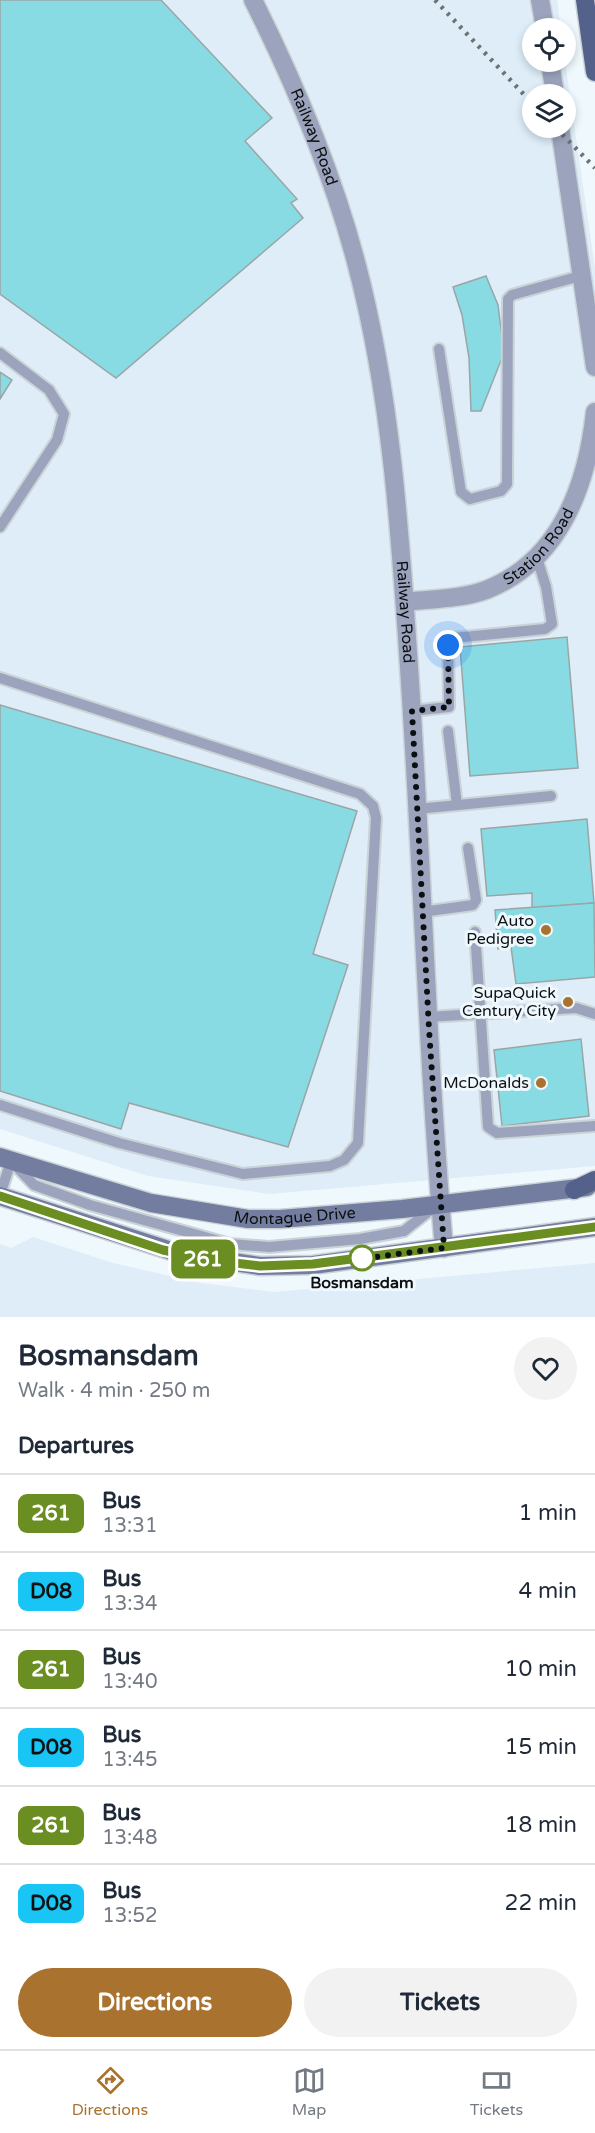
<!DOCTYPE html>
<meta charset="utf-8">
<style>
:root{--surface:#fff;--page:#f2f2f3;--text:#1f2937;--muted:#747a83;--line:#e0e1e3;--accent:#a9722e}
body{margin:0;font-family:"Varela Round",sans-serif;background:var(--page);color:var(--text);height:100vh;display:flex;flex-direction:column;font-size:22px;white-space:nowrap}
*{box-sizing:border-box;margin:0}
p{font-size:20px;color:var(--muted)}
.icon{flex:none;width:33px;height:33px;fill:none;stroke:currentColor;stroke-width:2;stroke-linecap:round;stroke-linejoin:round}
.map{position:relative;height:1317px;overflow:hidden}
.panel{display:flex;flex-direction:column;background:var(--surface);flex:1}
.panel>*{flex:none}
.badge{padding:0 12px;border-radius:9px;font-size:21px;line-height:39px}
.buttons{position:absolute;left:522px;top:18px;display:grid;gap:12px}
.buttons a{display:grid;place-items:center;width:54px;height:54px;border-radius:50%;background:var(--surface);box-shadow:0 3px 9px #0003;font-size:30px}
.you{position:absolute;width:30px;height:30px;margin:-15px;border:4px solid #fff;border-radius:50%;background:#1a73e8;box-shadow:0 0 0 9px #1a73e833}
.map>.badge{position:absolute;translate:-50% -50%;box-shadow:0 0 0 3px #fff}
h2{padding:0 18px;font-size:22px;line-height:54px}
.round{display:grid;place-items:center;flex:none;width:63px;height:63px;border-radius:32px;background:var(--page)}
.head{display:flex;align-items:center;justify-content:space-between;height:102px;padding:0 18px}
h1{font-size:28px;font-weight:700;line-height:45px}
.primary-button{display:flex;gap:12px;margin-top:auto;padding:12px 18px}
.primary-button a{flex:1;height:69px;border-radius:36px;background:var(--accent);color:#fff;font-size:24px;font-weight:700;line-height:69px;text-align:center}
.primary-button a+a{background:var(--page);color:var(--text)}
ul{padding:0;list-style:none}
li{display:flex;align-items:center;gap:18px;height:78px;padding:0 18px;border-top:2px solid var(--line)}
li div{flex:1}
li b{display:block;font-size:22px}
li em{font-style:normal}
li .badge{min-width:66px;font-weight:700;text-align:center}
.dock{display:flex;justify-content:space-around;align-items:center;height:84px;border-top:2px solid var(--line);background:var(--surface);font-size:16px;color:var(--muted)}
.dock a{display:grid;justify-items:center;gap:3px}
.dock .selected{color:var(--accent)}
.map>svg:first-child{display:block}
.built{fill:#deedf8;fill-rule:evenodd}
.building{fill:#89dbe3;stroke:#9aa5a6;stroke-width:1.5}
.lines{fill:none;stroke-linecap:round;stroke-linejoin:round}
.service-casing{stroke:#cbd3d7;stroke-width:14}
.minor-casing{stroke:#cbd3d7;stroke-width:21}
.secondary-casing{stroke:#cbd3d7;stroke-width:21}
.primary-casing{stroke:#cbd3d7;stroke-width:21}
.service{stroke:#9ca4bd;stroke-width:10}
.minor{stroke:#9ca4bd;stroke-width:18}
.secondary{stroke:#727d9f;stroke-width:18}
.primary{stroke:#54618a;stroke-width:18}
.rail{stroke:#6c7275;stroke-width:4.5;stroke-dasharray:3 6;stroke-linecap:butt}
.line-casing{stroke:#fff;stroke-width:14}
.line{stroke:#6b8e23;stroke-width:9}
.walk{stroke:#0d1012;stroke-width:6;stroke-dasharray:0 10.8}
.poi-dot{fill:#a9722e;stroke:#eff8fd;stroke-width:2}
.stop-dot{fill:#fff;stroke:#6b8e23;stroke-width:3}
.labels{text-anchor:middle;dominant-baseline:central;stroke-width:6;stroke-linejoin:round;paint-order:stroke}
.street-label{font-size:16px;fill:#0d1012;stroke:#eff8fd}
.poi-label{font-size:16px;fill:#0d1012;stroke:#eff8fd;text-anchor:end}
.stop-label{font-size:16px;font-weight:bold;fill:#0d1012;stroke:#eff8fd}
</style>
<div class="map">
<svg width="595" height="1317" viewBox="0 0 595 1317">
<rect width="100%" height="100%" fill="#eff8fd"/>
<g class="built">
<path d="M0,0H557L561,28H532V62H565L595,268V1166L269,1194L148,1176L0,1129ZM532,94H566V128H532Z"/>
<path d="M33,1237L113,1263L201,1283L274,1292L595,1263V1317H0V1244L11,1248Z"/>
</g>
<g class="building">
<path d="M0,0H161L272,118L245,141L297,199L291,203L303,218L116,378L0,294Z"/>
<path d="M486,276L498,305L504,353L481,411H471L469,358L462,315L453,287Z"/>
<path d="M0,372L12,380L0,399Z"/>
<path d="M567,637L578,768L470,776L460,647Z"/>
<path d="M0,705L357,811L313,954L348,965L288,1147L129,1103L121,1129L0,1091Z"/>
<path d="M587,819L594,903L532,908V893L487,896L481,829Z"/>
<path d="M594,903L595,977L516,984L511,947L498,949L495,910Z"/>
<path d="M581,1039L589,1116L502,1126L494,1050Z"/>
</g>
<g class="lines">
<defs>
<g id="service">
<path d="M439,349L461,492L470,499L501,491L507,484L508,299L512,295L580,276"/>
<path d="M0,353L49,390L64,414L57,440L0,527"/>
<path d="M0,678L360,794L373,806L376,818L358,1143L344,1160L330,1166L243,1174L119,1143L0,1105"/>
<path d="M412,711L449,707L448,645L453,638L545,629L552,624L546,587L537,558"/>
<path d="M448,731L457,805"/>
<path d="M417,809L551,796"/>
<path d="M422,912L473,905L476,900L468,848"/>
<path d="M475,932L488,1127L497,1133L595,1126"/>
<path d="M428,1017L576,1008L595,1014"/>
<path d="M0,1195L11,1161L34,1185L90,1205L230,1244L269,1247L360,1239L404,1231L433,1208"/>
</g>
<g id="minor">
<path id="s1" d="M253,0C295,84 332,171 356,262C391,394 400,530 409,667C422,860 427,1054 444,1248"/>
<path d="M540,0L545,28"/>
<path d="M550,62L555,94"/>
<path d="M560,128L595,367"/>
<path id="s2" d="M405,602C431,599 461,599 486,590C560,561 587,485 595,412"/>
</g>
<g id="secondary">
<path id="s3" d="M0,1157L151,1203L248,1219H280L402,1209L587,1187"/>
<path d="M0,1196L181,1254L260,1266L313,1265L595,1227"/>
</g>
<g id="primary">
<path d="M585,0L595,72"/>
<path d="M574,1190L595,1180"/>
</g>
</defs>
<use href="#service" class="service-casing"/>
<use href="#minor" class="minor-casing"/>
<use href="#secondary" class="secondary-casing"/>
<use href="#primary" class="primary-casing"/>
<use href="#service" class="service"/>
<use href="#minor" class="minor"/>
<use href="#secondary" class="secondary"/>
<use href="#primary" class="primary"/>
<g class="rail">
<path d="M435,0L532,103"/>
<path d="M556,128L595,168"/>
</g>
</g>
<g class="lines">
<defs>
<path id="line" d="M0,1196L163,1250L210,1260L260,1266L313,1264L595,1227"/>
</defs>
<use href="#line" class="line-casing"/>
<use href="#line" class="line"/>
<path class="walk" d="M362,1258L359,1259L444,1248L429,1029L412,711L449,707L448,645"/>
</g>
<g class="poi-dot">
<circle cx="546" cy="930" r="6"/>
<circle cx="568" cy="1002" r="6"/>
<circle cx="541" cy="1083" r="6"/>
</g>
<circle class="stop-dot" cx="362" cy="1258" r="12"/>
<g class="labels">
<g class="street-label">
<text stroke="none"><textPath href="#s1" startOffset="150">Railway Road</textPath></text>
<text stroke="none"><textPath href="#s2" startOffset="152">Station Road</textPath></text>
<text stroke="none"><textPath href="#s1" startOffset="636">Railway Road</textPath></text>
<text stroke="none"><textPath href="#s3" startOffset="303">Montague Drive</textPath></text>
</g>
<g class="poi-label">
<text x="534" y="921">Auto<tspan x="534" dy="18">Pedigree</tspan></text>
<text x="556" y="993">SupaQuick<tspan x="556" dy="18">Century City</tspan></text>
<text x="529" y="1083">McDonalds</text>
</g>
<g class="stop-label">
<text x="362" y="1283">Bosmansdam</text>
</g>
</g>
</svg>
<div class="buttons">
<a><svg class="icon" aria-label="locate" viewBox="0 0 24 24"><circle cx="12" cy="12" r="6"/><path d="M12 2v4M12 18v4M2 12h4M18 12h4"/></svg></a>
<a><svg class="icon" aria-label="layers" viewBox="0 0 24 24"><path d="M12 4l9 5-9 5-9-5zM3 14l9 5 9-5"/></svg></a>
</div>
<div class="you" style="left:448px;top:645px"></div>
<b class="badge" style="left:203px;top:1259px;background:#6b8e23;color:#fff">261</b>
</div>
<section class="panel">
<div class="head"><div><h1>Bosmansdam</h1><p>Walk · 4 min · 250 m</p></div><a class="round"><svg class="icon" aria-label="heart" viewBox="0 0 24 24"><path d="M12 20l-8-8c-3-5 5-10 8-4 3-6 11-1 8 4z"/></svg></a></div>
<h2>Departures</h2>
<ul>
<li><span class="badge" style="background:#6b8e23;color:#fff">261</span><div><b>Bus</b><p>13:31</p></div><em>1 min</em></li>
<li><span class="badge" style="background:#18c5f4;color:#111">D08</span><div><b>Bus</b><p>13:34</p></div><em>4 min</em></li>
<li><span class="badge" style="background:#6b8e23;color:#fff">261</span><div><b>Bus</b><p>13:40</p></div><em>10 min</em></li>
<li><span class="badge" style="background:#18c5f4;color:#111">D08</span><div><b>Bus</b><p>13:45</p></div><em>15 min</em></li>
<li><span class="badge" style="background:#6b8e23;color:#fff">261</span><div><b>Bus</b><p>13:48</p></div><em>18 min</em></li>
<li><span class="badge" style="background:#18c5f4;color:#111">D08</span><div><b>Bus</b><p>13:52</p></div><em>22 min</em></li>
</ul>
<div class="primary-button"><a>Directions</a><a>Tickets</a></div>
</section>
<nav class="dock">
<a class="selected"><svg class="icon" aria-label="directions" viewBox="0 0 24 24"><path d="M12 3l9 9-9 9-9-9zM9 14v-3h6M13 9l2 2-2 2"/></svg>Directions</a>
<a><svg class="icon" aria-label="map" viewBox="0 0 24 24"><path d="M3 6l6-2 6 2 6-2v14l-6 2-6-2-6 2zM9 4v14M15 6v14"/></svg>Map</a>
<a><svg class="icon" aria-label="tickets" viewBox="0 0 24 24"><path d="M3 7h18v10H3zM15 7v10"/></svg>Tickets</a>
</nav>
